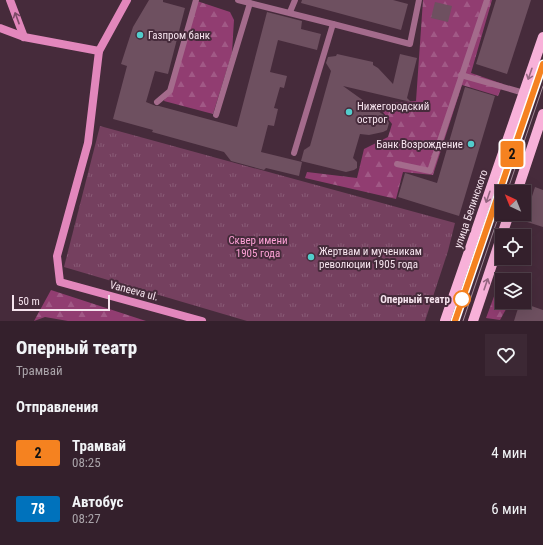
<!DOCTYPE html>
<html lang="ru">
<meta charset="utf-8">
<style>
:root{--surface:#34202c;--page:#3c2834;--text:#f1f3f6;--muted:#a9a3a9;--line:#4e3e48}
body{margin:0;font-family:"Roboto Condensed",sans-serif;background:var(--page);color:var(--text);height:100vh;display:flex;flex-direction:column;font-size:15px;white-space:nowrap}
*{box-sizing:border-box;margin:0}
p{font-size:13px;color:var(--muted)}
.icon{flex:none;width:22px;height:22px;fill:none;stroke:currentColor;stroke-width:2;stroke-linecap:round;stroke-linejoin:round}
.map{position:relative;height:321px;overflow:hidden}
.drawer{display:flex;flex-direction:column;background:var(--surface);flex:1}
.drawer>*{flex:none}
.badge{padding:0 8px;border-radius:3px;font-size:14px;line-height:26px}
.needle{width:26px;rotate:317deg}
.tools{position:absolute;left:495px;top:185px;display:grid;gap:8px}
.tools a{display:grid;place-items:center;width:36px;height:36px;border-radius:0px;background:var(--surface);box-shadow:0 4px 16px #0002,0 0 0 1px var(--line);font-size:20px}
.scale{position:absolute;left:12px;bottom:10px;width:98px;box-sizing:border-box;padding-left:4px;border:2px solid #f6e4ee;border-top:0;font-size:11px;line-height:14px;white-space:nowrap;color:#f6e4ee;-webkit-text-stroke:3px #462b3b;paint-order:stroke}
.map>.badge{position:absolute;translate:-50% -50%;box-shadow:0 0 0 2px #fff}
h2{padding:0 16px;font-size:15px;line-height:36px}
.round{display:grid;place-items:center;flex:none;width:42px;height:42px;border-radius:0px;background:var(--page)}
.overview{display:flex;align-items:center;justify-content:space-between;height:68px;padding:0 16px}
h1{font-size:19px;font-weight:800;line-height:30px}
ul{padding:0;list-style:none}
li{display:flex;align-items:center;gap:12px;height:56px;padding:0 16px}
li div{flex:1}
li b{display:block;font-size:15px}
li em{font-style:normal}
li .badge{min-width:44px;font-weight:700;text-align:center}
.map>svg:first-child{display:block}
.grass{fill:url(#grass-tufts)}
.forest{fill:url(#forest-firs)}
.building{fill:#6e5060}
.lines{fill:none;stroke-linecap:round;stroke-linejoin:round}
.lane{stroke:#a46b8c;stroke-width:6}
.secondary{stroke:#e287bc;stroke-width:8}
.primary{stroke:#f8b1d9;stroke-width:10}
.tram{stroke:#a28c99;stroke-width:1}
.oneway{stroke:#7d4b68}
.oneway2{stroke:#966782}
.line-casing{stroke:#fff;stroke-width:9}
.line{stroke:#f58220;stroke-width:6}
.poi-dot{fill:#52cdcc;stroke:#462b3b;stroke-width:1.5}
.stop-dot{fill:#fff;stroke:#f58220;stroke-width:2}
.labels{text-anchor:middle;dominant-baseline:central;stroke-width:4;stroke-linejoin:round;paint-order:stroke}
.poi-label{font-size:11px;fill:#f6e4ee;stroke:#462b3b;text-anchor:start}
.street-label{font-size:11px;fill:#f6e4ee;stroke:#462b3b}
.park-label{font-size:11px;fill:#fca0d5;stroke:#462b3b}
.stop-label{font-size:11px;font-weight:bold;fill:#f6e4ee;stroke:#462b3b;text-anchor:end}
</style>
<div class="map">
<svg width="543" height="321" viewBox="0 0 543 321">
<defs>
<pattern id="grass-tufts" width="24" height="20" patternUnits="userSpaceOnUse"><rect width="24" height="20" fill="#75405f"/><path d="M3 7l-1-3M5 7V3M7 7l1-3M15 17l-1-3M17 17v-4M19 17l1-3" fill="none" stroke="#895b76"/></pattern>
<pattern id="forest-firs" width="22" height="20" patternUnits="userSpaceOnUse"><rect width="22" height="20" fill="#913d71"/><path d="M5 1l3.5 6h-7zM16 11l3.5 6h-7z" fill="#a15986"/></pattern>
</defs>
<rect width="100%" height="100%" fill="#462b3b"/>
<path class="grass" d="M100,126L455,223L448,251L425,321H247L64,267Z"/>
<g class="forest">
<path d="M423,0H492L471,73L503,84L498,96L462,85L433,175L403,172L396,199L305,178L307,172L357,178L364,149L388,137L392,124L377,104L416,101Z"/>
<path d="M197,1L230,12L234,20L232,53L213,114L164,101Z"/>
<path d="M51,290L146,321H68L45,317L34,321Z"/>
<path d="M496,291L502,294V302H510L500,320L486,318Z"/>
</g>
<g class="building">
<path d="M149,0H163V2L185,8L168,74L155,71L146,102L156,106H159L237,127L267,12L302,21L301,29L321,34L317,50L278,40L270,72L287,76L284,88L280,87L274,108L278,109L274,126L268,125L261,152L302,162L299,176L266,168L264,170L231,161L224,152L152,132L153,130L113,119L127,66L121,64L133,27Z"/>
<path d="M302,0H393L408,4L401,30L301,3Z"/>
<path d="M496,0H531L507,74L476,64Z"/>
<path d="M435,2L452,6L448,22L431,18Z"/>
<path d="M337,54L373,62V65L378,68L393,84L400,54L417,58L407,98L411,102L343,86L385,116L389,123L387,130L383,132L369,135L360,134L353,158L357,162V168L354,170L346,172L301,161L304,150L310,146L331,71L326,63L328,57L336,56Z"/>
<path d="M465,87L495,96L459,216L398,197L405,173L437,183Z"/>
<path d="M535,187L543,190V227L524,221Z"/>
<path d="M520,302L543,310V321H514Z"/>
</g>
<g class="lines">
<g class="lane">
<path d="M238,0L333,24L294,153"/>
<path d="M290,12L295,0"/>
<path d="M333,24L410,44L419,0"/>
<path d="M461,75L524,93"/>
<path d="M157,102L170,91L196,0"/>
<path d="M216,115L250,3"/>
<path d="M397,164L430,171L487,0"/>
</g>
<g class="secondary">
<path d="M10,0L24,37"/>
<path d="M127,0L99,51L88,143L57,256L60,282L202,321"/>
<path d="M0,28L24,37L99,51"/>
</g>
<g class="primary">
<path d="M517,192L543,114"/>
<path d="M445,321L543,37"/>
<path d="M473,321L509,214"/>
</g>
<g class="tram">
<path d="M507,192L543,86"/>
<path d="M455,321L543,64"/>
<path d="M463,321L502,206"/>
</g>
</g>
<defs><path id="oneway-shaft" d="M-6 0H5M1.5-3L5.5 0L1.5 3" fill="none" stroke-width="1.6" stroke-linecap="round" stroke-linejoin="round"/></defs>
<use class="oneway" href="#oneway-shaft" transform="translate(17 18) rotate(-110)"/>
<g class="oneway2">
<use href="#oneway-shaft" transform="translate(530 74) rotate(109)"/>
<use href="#oneway-shaft" transform="translate(488 197) rotate(109)"/>
<use href="#oneway-shaft" transform="translate(486 284) rotate(-71)"/>
</g>
<g class="lines">
<defs>
<path id="line" d="M455,321L543,64"/>
</defs>
<use href="#line" class="line-casing"/>
<use href="#line" class="line"/>
</g>
<g class="poi-dot">
<circle cx="140" cy="35" r="4"/>
<circle cx="349" cy="112" r="4"/>
<circle cx="471" cy="144" r="4"/>
<circle cx="311" cy="257" r="4"/>
</g>
<circle class="stop-dot" cx="462" cy="299" r="8"/>
<g class="labels">
<g class="poi-label">
<text x="148" y="35">Газпром банк</text>
<text x="357" y="106">Нижегородский<tspan x="357" dy="13">острог</tspan></text>
<text x="463" y="144" text-anchor="end">Банк Возрождение</text>
<text x="319" y="251">Жертвам и мученикам<tspan x="319" dy="13">революции 1905 года</tspan></text>
</g>
<g class="street-label">
<text transform="translate(471 209) rotate(-71)">улица Белинского</text>
<text transform="translate(134 291) rotate(15)">Vaneeva ul.</text>
</g>
<g class="park-label">
<text x="258" y="240">Сквер имени<tspan x="258" dy="13">1905 года</tspan></text>
</g>
<g class="stop-label">
<text x="450" y="299">Оперный театр</text>
</g>
</g>
</svg>
<div class="tools">
<a><svg class="needle" viewBox="-14 -14 28 28"><path d="M0-13l5 13h-10z" fill="#e53935"/><path d="M0 13l5-13h-10z" fill="#a9a3a9"/></svg></a>
<a><svg class="icon" aria-label="locate" viewBox="0 0 24 24"><circle cx="12" cy="12" r="6"/><path d="M12 2v4M12 18v4M2 12h4M18 12h4"/></svg></a>
<a><svg class="icon" aria-label="layers" viewBox="0 0 24 24"><path d="M12 4l9 5-9 5-9-5zM3 14l9 5 9-5"/></svg></a>
</div>
<div class="scale">50 m</div>
<b class="badge" style="left:512px;top:154px;background:#f58220;color:#111">2</b>
</div>
<section class="drawer">
<div class="overview"><div><h1>Оперный театр</h1><p>Трамвай</p></div><a class="round"><svg class="icon" aria-label="heart" viewBox="0 0 24 24"><path d="M12 20l-8-8c-3-5 5-10 8-4 3-6 11-1 8 4z"/></svg></a></div>
<h2>Отправления</h2>
<ul>
<li><span class="badge" style="background:#f58220;color:#111">2</span><div><b>Трамвай</b><p>08:25</p></div><em>4 мин</em></li>
<li><span class="badge" style="background:#0072bc;color:#fff">78</span><div><b>Автобус</b><p>08:27</p></div><em>6 мин</em></li>
</ul>
</section>
